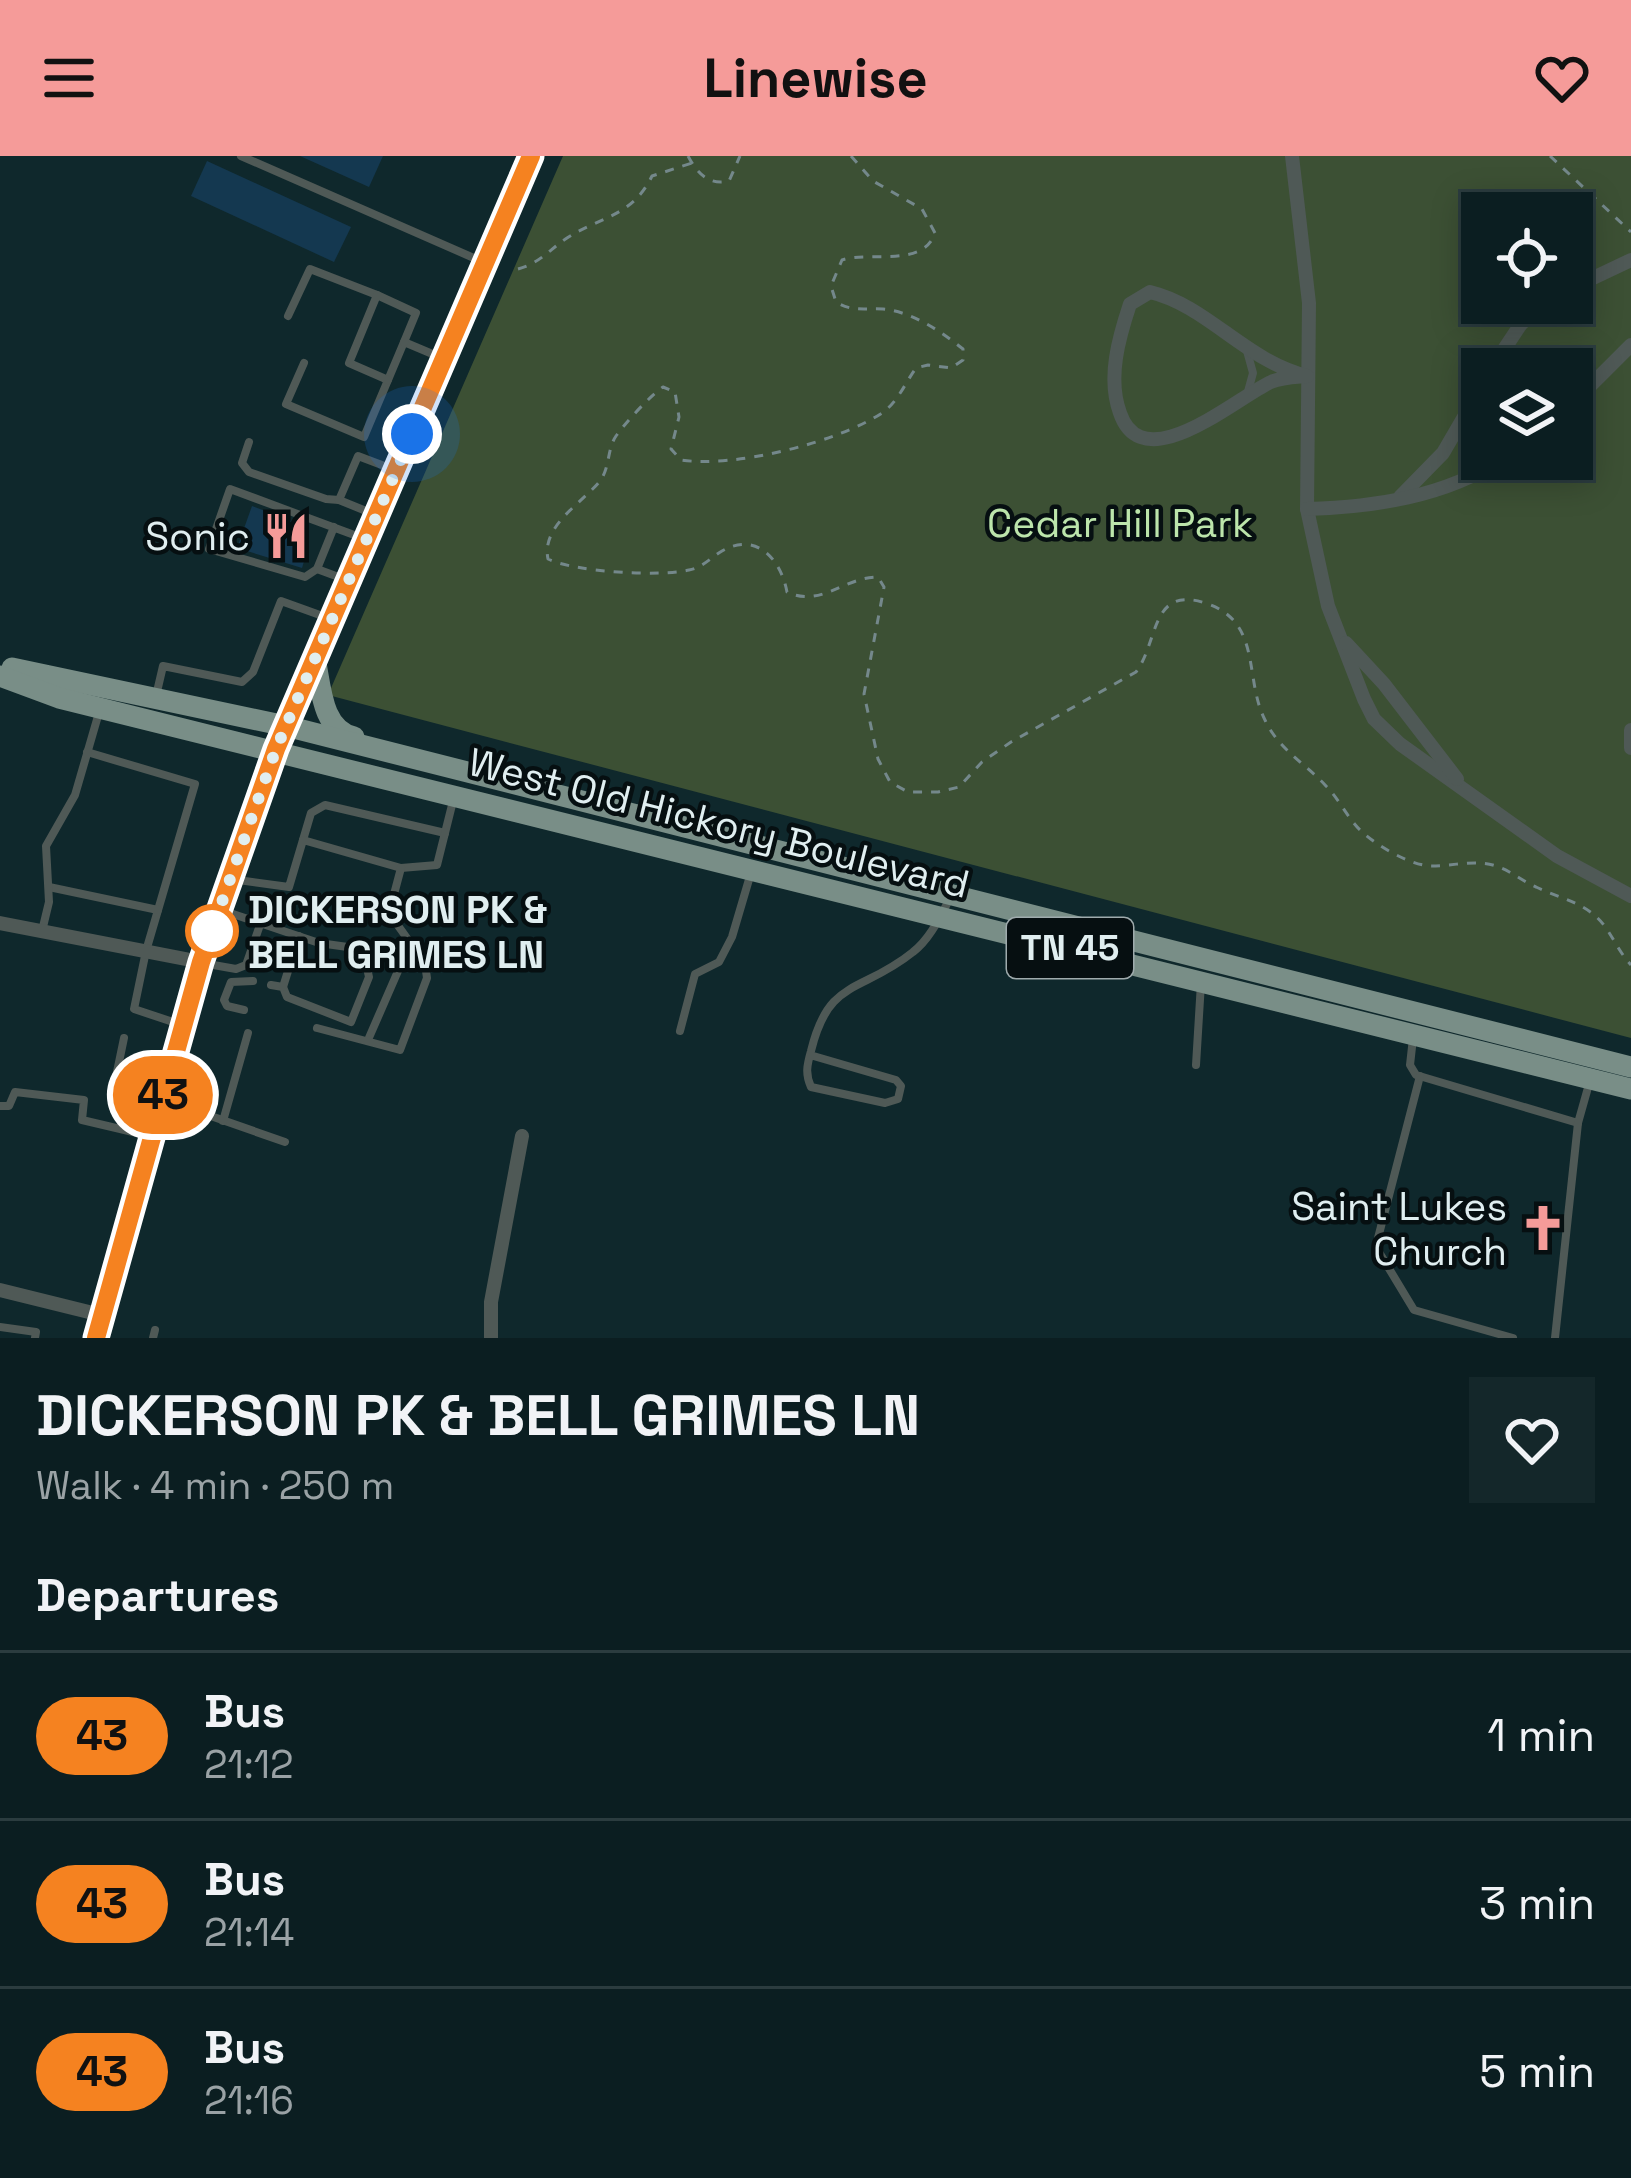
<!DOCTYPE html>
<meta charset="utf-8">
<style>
:root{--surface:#0b1e21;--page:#14272a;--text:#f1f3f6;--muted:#9aa2a5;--line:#2b3c3f;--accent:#f59b99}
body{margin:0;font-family:"Space Grotesk",sans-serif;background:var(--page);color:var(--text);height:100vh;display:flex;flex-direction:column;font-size:45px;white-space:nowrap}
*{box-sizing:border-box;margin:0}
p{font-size:39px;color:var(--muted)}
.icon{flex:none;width:66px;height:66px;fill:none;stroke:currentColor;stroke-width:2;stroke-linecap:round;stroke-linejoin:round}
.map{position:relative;height:1182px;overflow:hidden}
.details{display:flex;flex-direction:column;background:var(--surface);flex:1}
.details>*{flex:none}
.badge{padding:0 24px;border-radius:39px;font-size:42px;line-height:78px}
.controls{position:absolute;left:1461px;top:36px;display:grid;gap:24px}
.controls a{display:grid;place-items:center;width:132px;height:132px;border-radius:0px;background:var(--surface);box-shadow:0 6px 30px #0003,0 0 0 3px var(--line);font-size:60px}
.you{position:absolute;width:60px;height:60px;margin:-30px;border:9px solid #fff;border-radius:50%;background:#1a73e8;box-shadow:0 0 0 18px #1a73e833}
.map>.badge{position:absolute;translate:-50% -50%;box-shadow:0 0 0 6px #fff}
h2{padding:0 36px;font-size:45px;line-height:108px}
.round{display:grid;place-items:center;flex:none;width:126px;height:126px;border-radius:0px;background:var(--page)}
.overview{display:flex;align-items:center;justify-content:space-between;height:204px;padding:0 36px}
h1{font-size:57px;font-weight:800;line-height:90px}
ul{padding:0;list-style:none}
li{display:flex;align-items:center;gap:36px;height:168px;padding:0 36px;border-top:3px solid var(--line)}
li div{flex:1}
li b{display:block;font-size:45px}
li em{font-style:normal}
li .badge{min-width:132px;font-weight:700;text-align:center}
header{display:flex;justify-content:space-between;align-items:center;height:156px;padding:0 36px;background:var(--accent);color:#111;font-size:54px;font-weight:800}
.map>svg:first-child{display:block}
.green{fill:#3c5034;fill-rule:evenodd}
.building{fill:#143850}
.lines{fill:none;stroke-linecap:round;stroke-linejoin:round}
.path{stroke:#74888b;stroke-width:3;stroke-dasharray:9 9;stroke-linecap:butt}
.service{stroke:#4f5956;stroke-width:8}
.minor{stroke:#4f5956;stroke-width:14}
.primary{stroke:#798e87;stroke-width:21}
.line-casing{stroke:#fff;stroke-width:27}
.line{stroke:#f58220;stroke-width:18}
.walk{stroke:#e0eef0;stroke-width:12;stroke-dasharray:0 21.6}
.stop-dot{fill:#fff;stroke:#f58220;stroke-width:6}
.labels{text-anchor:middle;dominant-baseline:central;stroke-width:9;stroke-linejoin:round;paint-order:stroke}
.shield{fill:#060f11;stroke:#9fabad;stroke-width:3}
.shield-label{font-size:36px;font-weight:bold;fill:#e0eef0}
.park-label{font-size:39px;fill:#bce5ab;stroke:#060f11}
.poi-label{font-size:39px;fill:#e0eef0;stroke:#060f11;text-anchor:end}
.street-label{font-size:39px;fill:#e0eef0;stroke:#060f11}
.stop-label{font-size:39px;font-weight:bold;fill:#e0eef0;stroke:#060f11;text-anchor:start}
</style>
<header><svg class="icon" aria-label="menu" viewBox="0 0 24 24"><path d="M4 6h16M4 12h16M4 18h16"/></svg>Linewise<svg class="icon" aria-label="heart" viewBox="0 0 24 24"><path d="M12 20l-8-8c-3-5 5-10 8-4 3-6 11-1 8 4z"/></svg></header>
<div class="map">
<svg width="1631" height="1182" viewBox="0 0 1631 1182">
<rect width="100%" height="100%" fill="#0f282c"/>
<path class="green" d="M563,0H1631V882L328,539ZM1482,57H1572V147H1482ZM1482,213H1572V303H1482Z"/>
<g class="building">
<path d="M300,0H383L369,31Z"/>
<path d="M207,5L351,71L334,106L191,40Z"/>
<path d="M252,350L305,370L294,399L305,402L302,412L237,392Z"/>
</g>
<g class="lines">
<g class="path">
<path d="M688,0C697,17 709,30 729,25L740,0"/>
<path d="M851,0L873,25L922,53L935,77C923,112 870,95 842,104L831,130L836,146C852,156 865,152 883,153C913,156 940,175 963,193V204L951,212L928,209L916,212C905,227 898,246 882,257C836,287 734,312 681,304L671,293L679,261L675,236L663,231C650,240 625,267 616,280C607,293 610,312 600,325C582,347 541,370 548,403C575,416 658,421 689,414C702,412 710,402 722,395C757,375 781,404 787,436C821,452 844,421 878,421L884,431L864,538L878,603L890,626L908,636H938L959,631L982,606L1011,586L1136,516C1159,486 1150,427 1208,448C1262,467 1244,523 1265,564C1279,594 1305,607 1326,630C1339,643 1347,661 1360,674C1375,689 1411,710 1432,710C1453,710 1476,703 1496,710C1511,715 1522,725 1536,731C1561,743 1589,747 1606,772C1615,785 1620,797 1631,809"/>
<path d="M1550,0L1631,76"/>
<path d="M518,113C540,107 549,94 567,82C601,60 632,61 652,20L692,7"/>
</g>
<g class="service">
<path d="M241,0L483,106"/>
<path d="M288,160L310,113L377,139"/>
<path d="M304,207L286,248L364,281L404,186L442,202"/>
<path d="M388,224L349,207L377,139L416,157L404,186"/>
<path d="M1247,239L1253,217L1247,195"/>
<path d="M249,286L242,307L249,316L326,343L339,344"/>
<path d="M371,357L339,344L358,300L395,314"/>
<path d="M334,371L317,413L305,421L209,393L230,333L365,383"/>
<path d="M317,413L344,423"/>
<path d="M156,540L163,510L242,526L253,516L281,445L331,463"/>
<path d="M87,596L195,628L146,795L134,853L182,869"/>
<path d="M303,684L311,657L325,649L445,677"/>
<path d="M231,723L289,731L303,684L401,712L437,709L454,641"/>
<path d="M49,731L158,754"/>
<path d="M221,754L319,787L405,799L409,785L389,757L401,712"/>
<path d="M42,775L49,746L46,690L75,639L100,553"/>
<path d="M251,795L263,799"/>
<path d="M202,807L236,813L246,809L261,766"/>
<path d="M271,829L283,831L287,841L351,866L369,821L363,794"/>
<path d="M283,831L299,780"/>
<path d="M244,854L227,850L224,844L231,826L253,825"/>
<path d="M317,872L400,894L427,822L425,808L405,799L368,884"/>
<path d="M680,875L695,818L719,806L732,781L750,720"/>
<path d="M124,882L113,935L162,943L285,986"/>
<path d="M1413,882L1410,909L1416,919L1578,967L1589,928"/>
<path d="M810,899L896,924L901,930L898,943L885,947L811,931C805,918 807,909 811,895C829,821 861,838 913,796C930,783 940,761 950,742"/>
<path d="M1196,909L1201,827"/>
<path d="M1420,920L1378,1082L1379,1096L1414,1154L1513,1182"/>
<path d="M0,950H9L15,936L84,944L82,964L150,980"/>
<path d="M223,965L248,877"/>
<path d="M0,1171L36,1176L35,1182"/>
<path d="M153,1182L155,1174"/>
<path d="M1555,1182L1578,967"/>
</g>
<g class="minor">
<path d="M1292,0L1309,147L1307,353L1328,450L1364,543L1374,563L1400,588L1557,700L1631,740"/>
<path d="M1572,132L1631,104"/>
<path d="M1150,136C1208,150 1244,204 1307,220C1295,221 1282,221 1271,226C1237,241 1143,325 1120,257C1107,222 1119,181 1130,148Z"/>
<path d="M1491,213L1521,168L1544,147"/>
<path d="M1572,248L1631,189"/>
<path d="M1400,341L1443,297L1482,230"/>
<path d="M1307,353C1373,351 1445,341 1502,303"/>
<path d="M1346,487L1384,528L1457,623"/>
<path d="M1631,574V592"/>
<path d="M0,767L201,806"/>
<path d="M0,1134L101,1159"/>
<path d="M491,1182V1146L522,980"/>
</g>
<g class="primary">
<path d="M315,502C321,530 321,573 354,581"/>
<path d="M12,512L286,570L1631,911"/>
<path d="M0,520L59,542L1631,933"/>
<path d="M96,1182L201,806L276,593L531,0"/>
</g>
</g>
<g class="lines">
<defs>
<path id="line" d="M96,1182L201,806L276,593L531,0"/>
</defs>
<use href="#line" class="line-casing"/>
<use href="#line" class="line"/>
<path class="walk" d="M212,775L210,780L276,593L412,278"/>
</g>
<defs>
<symbol id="restaurant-bare" viewBox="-9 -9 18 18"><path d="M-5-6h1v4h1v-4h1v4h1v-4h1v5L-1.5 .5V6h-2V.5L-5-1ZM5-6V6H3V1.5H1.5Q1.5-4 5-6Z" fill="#f59b99" stroke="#060f11" stroke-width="2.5" paint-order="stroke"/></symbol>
<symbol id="church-bare" viewBox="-9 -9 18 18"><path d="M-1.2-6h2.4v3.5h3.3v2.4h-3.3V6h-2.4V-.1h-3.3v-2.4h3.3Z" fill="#f59b99" stroke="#060f11" stroke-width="2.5" paint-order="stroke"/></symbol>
</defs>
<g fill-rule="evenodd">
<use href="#restaurant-bare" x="253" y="347" width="66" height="66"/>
<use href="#church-bare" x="1510" y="1039" width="66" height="66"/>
</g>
<circle class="stop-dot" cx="212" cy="775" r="24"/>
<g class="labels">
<rect class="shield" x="1007" y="762" width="126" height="60" rx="9"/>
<g class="shield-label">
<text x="1070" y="792">TN 45</text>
</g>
<g class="park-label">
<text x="1120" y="367">Cedar Hill Park</text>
</g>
<g class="poi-label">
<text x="250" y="380">Sonic</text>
<text x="1507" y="1050">Saint Lukes<tspan x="1507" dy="45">Church</tspan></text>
</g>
<g class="street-label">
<text transform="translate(719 667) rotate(14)">West Old Hickory Boulevard</text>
</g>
<g class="stop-label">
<text x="248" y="753">DICKERSON PK &amp;<tspan x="248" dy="45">BELL GRIMES LN</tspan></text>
</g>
</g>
</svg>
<div class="controls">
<a><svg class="icon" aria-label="locate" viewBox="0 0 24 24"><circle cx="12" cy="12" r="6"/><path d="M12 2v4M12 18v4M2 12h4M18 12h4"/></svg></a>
<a><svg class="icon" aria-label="layers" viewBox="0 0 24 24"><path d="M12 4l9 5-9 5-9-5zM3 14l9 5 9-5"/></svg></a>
</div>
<div class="you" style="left:412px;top:278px"></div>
<b class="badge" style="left:163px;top:939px;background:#f58220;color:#111">43</b>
</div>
<section class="details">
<div class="overview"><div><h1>DICKERSON PK &amp; BELL GRIMES LN</h1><p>Walk · 4 min · 250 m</p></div><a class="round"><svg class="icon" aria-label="heart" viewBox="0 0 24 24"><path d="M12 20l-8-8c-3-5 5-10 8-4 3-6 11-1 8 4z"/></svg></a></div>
<h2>Departures</h2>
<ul>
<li><span class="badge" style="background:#f58220;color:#111">43</span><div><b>Bus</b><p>21:12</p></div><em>1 min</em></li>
<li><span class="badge" style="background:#f58220;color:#111">43</span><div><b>Bus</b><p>21:14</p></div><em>3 min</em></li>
<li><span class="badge" style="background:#f58220;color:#111">43</span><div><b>Bus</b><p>21:16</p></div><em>5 min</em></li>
</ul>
</section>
